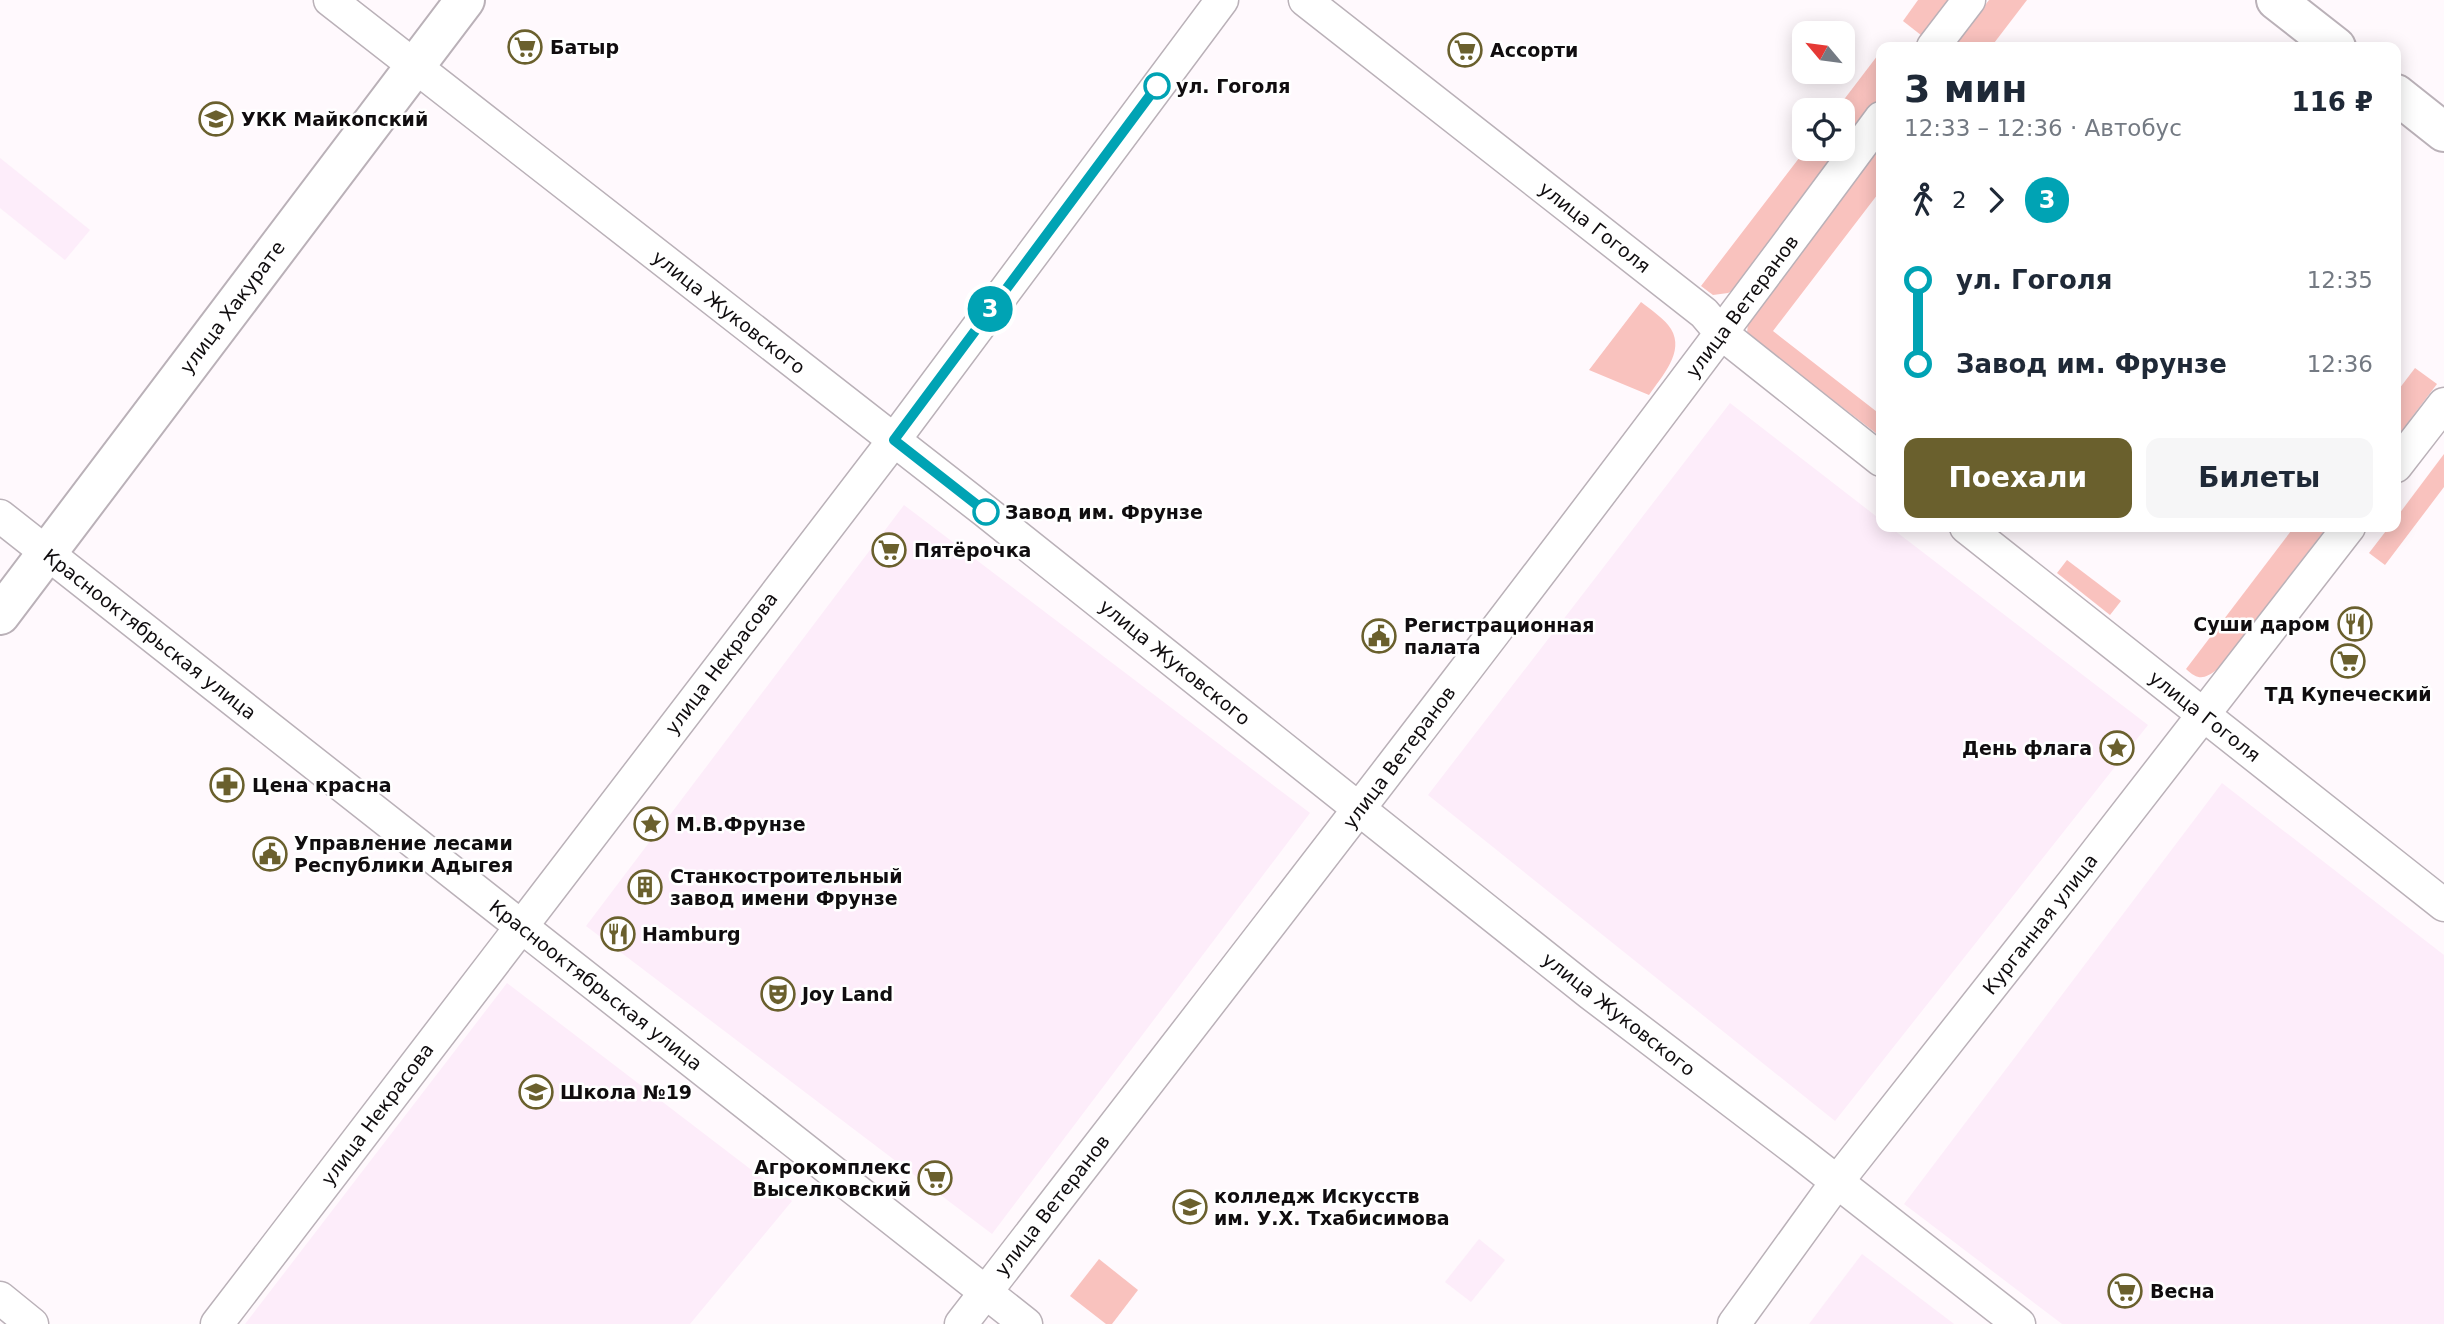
<!DOCTYPE html>
<html lang="ru">
<meta charset="utf-8">
<style>
:root{--surface:#fff;--page:#f6f6f7;--text:#1f2937;--muted:#747a83;--accent:#6a602d}
body{margin:0;font-family:"DejaVu Sans",sans-serif;background:var(--page);color:var(--text);height:100vh;display:flex;flex-direction:column;font-size:26px;white-space:nowrap}
*{box-sizing:border-box;margin:0}
p{font-size:23px;color:var(--muted)}
.icon{flex:none;width:38px;height:38px;fill:none;stroke:currentColor;stroke-width:2;stroke-linecap:round;stroke-linejoin:round}
.map{position:relative;flex:1;overflow:hidden}
.sheet{position:absolute;left:1876px;top:42px;width:525px;height:490px;display:flex;flex-direction:column;background:var(--surface);border-radius:14px;box-shadow:0 4px 18px #0003}
.sheet>*{flex:none}
.badge{padding:0 14px;border-radius:23px;font-size:24px;line-height:46px}
.needle{width:46px;rotate:299deg}
.buttons{position:absolute;left:1792px;top:21px;display:grid;gap:14px}
.buttons a{display:grid;place-items:center;width:63px;height:63px;border-radius:14px;background:var(--surface);box-shadow:0 4px 18px #0003;font-size:35px}
.map>.badge{position:absolute;translate:-50% -50%;box-shadow:0 0 0 4px #fff}
.legs{display:flex;align-items:center;gap:10px;height:77px;padding:0 28px;font-size:23px}
.legs p{margin-inline-start:auto}
.summary{display:flex;align-items:center;justify-content:space-between;height:119px;padding:0 28px}
h1{font-size:38px;font-weight:800;line-height:52px}
.cta{display:flex;gap:14px;margin-top:auto;padding:14px 28px}
.cta a{flex:1;height:80px;border-radius:14px;background:var(--accent);color:#fff;font-size:28px;font-weight:800;line-height:80px;text-align:center}
.cta a+a{background:var(--page);color:var(--text)}
ul{padding:0 28px;list-style:none}
li{display:flex;align-items:center;gap:24px;height:84px;font-size:26px}
li i{display:grid;place-items:center;width:10px;height:100%;margin:0 9px;background:currentColor}
li i::after{content:'';width:18px;height:18px;margin:-9px;border:5px solid;border-radius:50%;background:var(--surface)}
li p{margin-inline-start:auto}
li:first-child i{background:linear-gradient(#0000 50%,currentColor 0)}
li:last-child i{background:linear-gradient(currentColor 50%,#0000 0)}
.map>svg:first-child{display:block}
.built{fill:#fdedfa}
.green{fill:#f9c2be}
.lines{fill:none;stroke-linecap:round;stroke-linejoin:round}
.minor-casing{stroke:#bab1b8;stroke-width:35}
.major-casing{stroke:#bab1b8;stroke-width:42}
.minor{stroke:#fff;stroke-width:32}
.major{stroke:#fff;stroke-width:38}
.line-1-casing{stroke:#fff;stroke-width:16}
.line-1{stroke:#00a3b4;stroke-width:10}
.stop-1-dot{fill:#fff;stroke:#00a3b4;stroke-width:3.5}
.labels{text-anchor:middle;dominant-baseline:central;stroke-width:5;stroke-linejoin:round;paint-order:stroke}
.poi-label{font-size:19px;font-weight:bold;fill:#100d0f;stroke:#fff;text-anchor:start}
.stop-label{font-size:19px;font-weight:bold;fill:#100d0f;stroke:#fff;text-anchor:start}
.street-label{font-size:19px;fill:#100d0f;stroke:#fff}
</style>
<div class="map">
<svg width="2444" height="1324" viewBox="0 0 2444 1324">
<rect width="100%" height="100%" fill="#fff9fd"/>
<g class="built">
<path d="M0,158L90,230L65,260L0,208Z"/>
<path d="M1730,403L1881,520V527H1890L2148,725L1835,1121L1428,795Z"/>
<path d="M904,505L1310,813L992,1234L586,926Z"/>
<path d="M2222,783L2444,955V1324H2062L1904,1204Z"/>
<path d="M507,983L792,1201L690,1324H245Z"/>
<path d="M1479,1239L1505,1260L1471,1302L1445,1282Z"/>
<path d="M1862,1254L1954,1324H1809Z"/>
</g>
<g class="green">
<path d="M1918,0H1956L1926,39L1903,21Z"/>
<path d="M1989,0H2027L1991,47H1953Z"/>
<path d="M1881,51V99L1737,288L1728,293L1713,295L1701,286L1806,149H1843V110H1836Z"/>
<path d="M1881,143V190L1773,331L1881,415V437L1747,334L1748,321Z"/>
<path d="M1641,302C1650,309 1665,319 1671,329C1685,352 1662,376 1649,395L1589,370Z"/>
<path d="M2415,368L2437,384L2396,438V393Z"/>
<path d="M2444,454V487L2385,565L2369,553L2389,527H2396V518Z"/>
<path d="M2294,527H2327L2218,669C2204,679 2199,681 2186,669Z"/>
<path d="M2067,560L2121,601L2110,615L2057,573Z"/>
<path d="M1099,1259L1138,1290L1112,1324H1106L1070,1296Z"/>
</g>
<g class="lines">
<defs>
<g id="minor">
<path d="M330,0L985,511L1590,993L1799,1152L2019,1324"/>
<path d="M1305,0L1704,313L1721,333L1881,460"/>
<path d="M1933,47L1969,0"/>
<path d="M2396,466L2444,404"/>
<path d="M0,516L1026,1324"/>
<path d="M1966,527L2444,905"/>
<path d="M0,1298L32,1324"/>
<path d="M217,1324L894,440L1222,0"/>
<path d="M961,1324C1270,924 1581,525 1881,118"/>
<path d="M1734,1324L1836,1183L2075,880L2349,527"/>
</g>
<g id="major">
<path d="M2276,0L2336,47"/>
<path d="M2396,94L2444,132"/>
<path d="M0,615L465,0"/>
</g>
</defs>
<use href="#minor" class="minor-casing"/>
<use href="#major" class="major-casing"/>
<use href="#minor" class="minor"/>
<use href="#major" class="major"/>
</g>
<g class="lines">
<defs>
<path id="line-1" d="M986,512L894,440L1157,86"/>
</defs>
<use href="#line-1" class="line-1-casing"/>
<use href="#line-1" class="line-1"/>
</g>
<defs>
<symbol id="supermarket-ring" viewBox="-11 -11 22 22"><circle r="9.5" fill="#fff" stroke="#6a602d" stroke-width="1.5"/><path d="M-6-5.5h2.5l.6 2H6L4.5 2H-2.5L-4.4-4H-6ZM-1.5 3.2a1.3 1.3 0 1 0 .1 0ZM3 3.2a1.3 1.3 0 1 0 .1 0Z" fill="#6a602d"/></symbol>
<symbol id="school-ring" viewBox="-11 -11 22 22"><circle r="9.5" fill="#fff" stroke="#6a602d" stroke-width="1.5"/><path d="M0-5L7-2L0 1L-7-2ZM-4 1L0 2.5L4 1V4Q0 6-4 4Z" fill="#6a602d"/></symbol>
<symbol id="restaurant-ring" viewBox="-11 -11 22 22"><circle r="9.5" fill="#fff" stroke="#6a602d" stroke-width="1.5"/><path d="M-5-6h1v4h1v-4h1v4h1v-4h1v5L-1.5 .5V6h-2V.5L-5-1ZM5-6V6H3V1.5H1.5Q1.5-4 5-6Z" fill="#6a602d"/></symbol>
<symbol id="civic-ring" viewBox="-11 -11 22 22"><circle r="9.5" fill="#fff" stroke="#6a602d" stroke-width="1.5"/><path d="M-.6-6.5H3V-4.5H.6V-3L4-1V1h2V6H-6V1h2V-1L-.6-3ZM-1.2 2.5V6h2.4V2.5Z" fill="#6a602d"/></symbol>
<symbol id="sight-ring" viewBox="-11 -11 22 22"><circle r="9.5" fill="#fff" stroke="#6a602d" stroke-width="1.5"/><path d="M0-6L1.8-2.2L6-1.7L2.9 1.2L3.7 5.4L0 3.3L-3.7 5.4L-2.9 1.2L-6-1.7L-1.8-2.2Z" fill="#6a602d"/></symbol>
<symbol id="pharmacy-ring" viewBox="-11 -11 22 22"><circle r="9.5" fill="#fff" stroke="#6a602d" stroke-width="1.5"/><path d="M-2-6h4v4h4v4h-4v4h-4v-4h-4v-4h4Z" fill="#6a602d"/></symbol>
<symbol id="building-ring" viewBox="-11 -11 22 22"><circle r="9.5" fill="#fff" stroke="#6a602d" stroke-width="1.5"/><path d="M-4-6H4V6H1V3H-1V6H-4ZM-2.5-4.3h1.7v1.8h-1.7ZM.8-4.3h1.7v1.8H.8ZM-2.5-1h1.7V.8h-1.7ZM.8-1h1.7V.8H.8Z" fill="#6a602d"/></symbol>
<symbol id="theatre-ring" viewBox="-11 -11 22 22"><circle r="9.5" fill="#fff" stroke="#6a602d" stroke-width="1.5"/><path d="M-5-5.5Q0-4 5-5.5V0Q5 5 0 6Q-5 5-5 0ZM-3.3-2.5H-1v1.5H-3.3ZM1-2.5H3.3v1.5H1ZM-2.8 1Q0 5.5 2.8 1Z" fill="#6a602d"/></symbol>
</defs>
<g fill-rule="evenodd">
<use href="#supermarket-ring" x="506" y="28" width="38" height="38"/>
<use href="#supermarket-ring" x="1446" y="31" width="38" height="38"/>
<use href="#school-ring" x="197" y="100" width="38" height="38"/>
<use href="#supermarket-ring" x="870" y="531" width="38" height="38"/>
<use href="#restaurant-ring" x="2336" y="605" width="38" height="38"/>
<use href="#civic-ring" x="1360" y="617" width="38" height="38"/>
<use href="#supermarket-ring" x="2329" y="642" width="38" height="38"/>
<use href="#sight-ring" x="2098" y="729" width="38" height="38"/>
<use href="#pharmacy-ring" x="208" y="766" width="38" height="38"/>
<use href="#sight-ring" x="632" y="805" width="38" height="38"/>
<use href="#civic-ring" x="251" y="835" width="38" height="38"/>
<use href="#building-ring" x="626" y="868" width="38" height="38"/>
<use href="#restaurant-ring" x="599" y="915" width="38" height="38"/>
<use href="#theatre-ring" x="759" y="975" width="38" height="38"/>
<use href="#school-ring" x="517" y="1073" width="38" height="38"/>
<use href="#supermarket-ring" x="916" y="1159" width="38" height="38"/>
<use href="#school-ring" x="1171" y="1188" width="38" height="38"/>
<use href="#supermarket-ring" x="2106" y="1272" width="38" height="38"/>
</g>
<g class="stop-1-dot">
<circle cx="1157" cy="86" r="12"/>
<circle cx="986" cy="512" r="12"/>
</g>
<g class="labels">
<g class="poi-label">
<text x="550" y="47">Батыр</text>
<text x="1490" y="50">Ассорти</text>
<text x="241" y="119">УКК Майкопский</text>
<text x="914" y="550">Пятёрочка</text>
<text x="2330" y="624" text-anchor="end">Суши даром</text>
<text x="1404" y="625">Регистрационная<tspan x="1404" dy="22">палата</tspan></text>
<text x="2348" y="694" text-anchor="middle">ТД Купеческий</text>
<text x="2092" y="748" text-anchor="end">День флага</text>
<text x="252" y="785">Цена красна</text>
<text x="676" y="824">М.В.Фрунзе</text>
<text x="294" y="843">Управление лесами<tspan x="294" dy="22">Республики Адыгея</tspan></text>
<text x="670" y="876">Станкостроительный<tspan x="670" dy="22">завод имени Фрунзе</tspan></text>
<text x="642" y="934">Hamburg</text>
<text x="802" y="994">Joy Land</text>
<text x="560" y="1092">Школа №19</text>
<text x="911" y="1167" text-anchor="end">Агрокомплекс<tspan x="911" dy="22">Выселковский</tspan></text>
<text x="1214" y="1196">колледж Искусств<tspan x="1214" dy="22">им. У.Х. Тхабисимова</tspan></text>
<text x="2150" y="1291">Весна</text>
</g>
<g class="stop-label">
<text x="1176" y="86">ул. Гоголя</text>
<text x="1005" y="512">Завод им. Фрунзе</text>
</g>
<g class="street-label">
<text transform="translate(1595 227) rotate(38)">улица Гоголя</text>
<text transform="translate(1742 306) rotate(-53)">улица Ветеранов</text>
<text transform="translate(232 307) rotate(-53)">улица Хакурате</text>
<text transform="translate(729 312) rotate(38)">улица Жуковского</text>
<text transform="translate(150 634) rotate(38)">Краснооктябрьская улица</text>
<text transform="translate(1175 662) rotate(39)">улица Жуковского</text>
<text transform="translate(721 663) rotate(-53)">улица Некрасова</text>
<text transform="translate(2205 716) rotate(38)">улица Гоголя</text>
<text transform="translate(1399 757) rotate(-53)">улица Ветеранов</text>
<text transform="translate(2040 924) rotate(-52)">Курганная улица</text>
<text transform="translate(596 985) rotate(38)">Краснооктябрьская улица</text>
<text transform="translate(1619 1014) rotate(38)">улица Жуковского</text>
<text transform="translate(377 1114) rotate(-53)">улица Некрасова</text>
<text transform="translate(1052 1205) rotate(-52)">улица Ветеранов</text>
</g>
</g>
</svg>
<div class="buttons">
<a><svg class="needle" viewBox="-14 -14 28 28"><path d="M0-13l5 13h-10z" fill="#e53935"/><path d="M0 13l5-13h-10z" fill="#747a83"/></svg></a>
<a><svg class="icon" aria-label="locate" viewBox="0 0 24 24"><circle cx="12" cy="12" r="6"/><path d="M12 2v4M12 18v4M2 12h4M18 12h4"/></svg></a>
</div>
<b class="badge" style="left:990px;top:309px;background:#00a3b4;color:#fff">3</b>
<section class="sheet">
<div class="summary"><div><h1>3 мин</h1><p>12:33 – 12:36 · Автобус</p></div><b>116 ₽</b></div>
<div class="legs"><svg class="icon" aria-label="walk" viewBox="0 0 24 24"><circle cx="13" cy="4" r="2"/><path d="M13 8l-2 6 4 7M11 14l-3 7M7 12l3-4h3l4 4"/></svg>2<svg class="icon" aria-label="forward" viewBox="0 0 24 24"><path d="M9 5l7 7-7 7"/></svg><b class="badge" style="background:#00a3b4;color:#fff">3</b></div>
<ul>
<li><i style="color:#00a3b4"></i><b>ул. Гоголя</b><p>12:35</p></li>
<li><i style="color:#00a3b4"></i><b>Завод им. Фрунзе</b><p>12:36</p></li>
</ul>
<div class="cta"><a>Поехали</a><a>Билеты</a></div>
</section>
</div>
